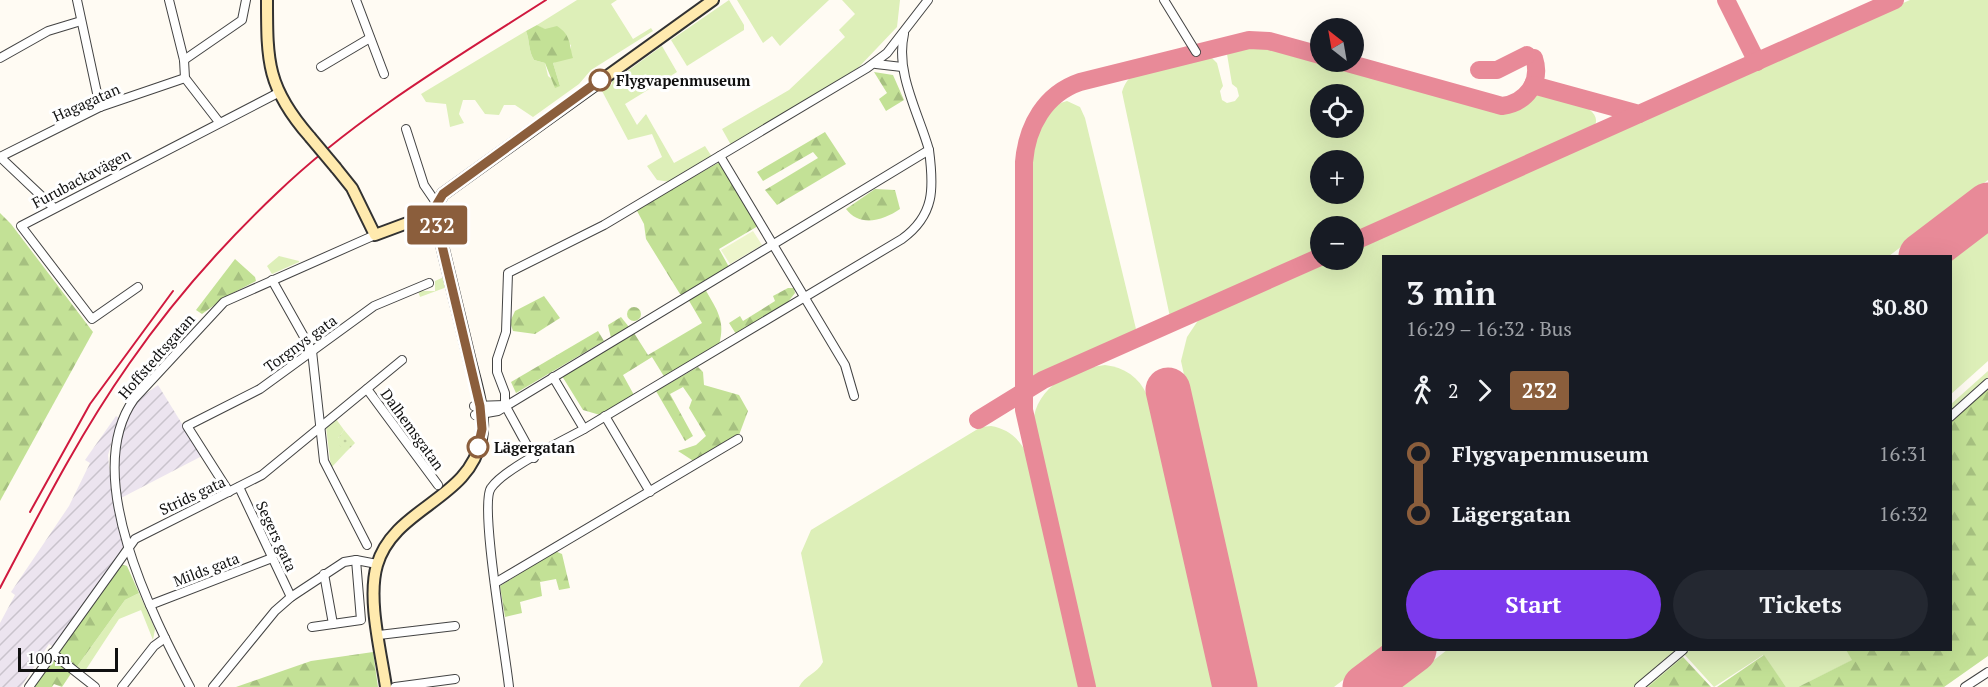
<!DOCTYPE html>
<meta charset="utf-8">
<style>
:root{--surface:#171b24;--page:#242831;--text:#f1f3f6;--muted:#9ea1a6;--accent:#7c3aed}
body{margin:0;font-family:"PT Serif",serif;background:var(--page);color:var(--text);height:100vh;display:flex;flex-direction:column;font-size:22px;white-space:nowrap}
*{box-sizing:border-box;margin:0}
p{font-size:20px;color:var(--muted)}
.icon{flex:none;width:33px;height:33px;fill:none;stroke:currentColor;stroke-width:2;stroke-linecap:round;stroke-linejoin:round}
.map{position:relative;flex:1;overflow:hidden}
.drawer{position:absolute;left:1382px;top:255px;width:570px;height:396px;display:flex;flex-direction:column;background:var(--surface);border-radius:0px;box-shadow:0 6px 24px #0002}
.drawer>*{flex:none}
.badge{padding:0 12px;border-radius:4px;font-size:21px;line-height:39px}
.needle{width:39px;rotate:329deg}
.fabs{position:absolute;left:1310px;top:18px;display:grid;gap:12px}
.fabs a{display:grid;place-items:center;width:54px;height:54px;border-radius:50%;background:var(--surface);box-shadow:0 6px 24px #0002;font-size:30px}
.scale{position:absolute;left:18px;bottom:15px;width:100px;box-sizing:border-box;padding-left:6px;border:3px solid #101010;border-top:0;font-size:16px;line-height:21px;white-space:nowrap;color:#101010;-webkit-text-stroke:4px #fff;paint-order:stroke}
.map>.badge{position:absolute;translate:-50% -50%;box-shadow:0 0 0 3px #fff}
.legs{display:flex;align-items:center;gap:9px;height:66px;padding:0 24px;font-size:20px}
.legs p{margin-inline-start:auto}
.overview{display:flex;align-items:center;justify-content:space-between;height:102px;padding:0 24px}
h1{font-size:33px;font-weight:700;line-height:45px}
.button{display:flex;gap:12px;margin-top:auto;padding:12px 24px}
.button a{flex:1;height:69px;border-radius:36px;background:var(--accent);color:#fff;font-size:24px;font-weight:700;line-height:69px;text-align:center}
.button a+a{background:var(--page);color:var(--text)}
ul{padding:0 24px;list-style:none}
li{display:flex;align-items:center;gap:21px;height:60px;font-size:22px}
li i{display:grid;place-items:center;width:9px;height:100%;margin:0 8px;background:currentColor}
li i::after{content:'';width:15px;height:15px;margin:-8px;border:4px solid;border-radius:50%;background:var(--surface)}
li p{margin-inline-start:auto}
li:first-child i{background:linear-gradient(#0000 50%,currentColor 0)}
li:last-child i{background:linear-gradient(currentColor 50%,#0000 0)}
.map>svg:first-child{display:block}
.industrial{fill:url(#industrial-furrows)}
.grass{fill:#ddefb8;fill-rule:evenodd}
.forest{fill:url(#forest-firs)}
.park{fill:url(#park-dots)}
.pitch{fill:#edf5cb}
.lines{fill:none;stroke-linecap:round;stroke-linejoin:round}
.taxiway{stroke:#e88a98;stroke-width:18}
.runway{stroke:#e88a98;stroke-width:45}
.street-casing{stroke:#434343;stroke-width:10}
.secondary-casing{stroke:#323232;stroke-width:14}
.street{stroke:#fff;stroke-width:8}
.secondary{stroke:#ffeaae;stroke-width:10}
.rail{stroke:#d0193e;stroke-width:2}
.secondary-bridge-casing{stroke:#323232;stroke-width:14;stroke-linecap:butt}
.secondary-bridge{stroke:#ffeaae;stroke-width:10}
.line-1-casing{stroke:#fff;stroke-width:14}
.line-1{stroke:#8b5e3c;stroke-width:9}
.stop-1-dot{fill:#fff;stroke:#8b5e3c;stroke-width:3}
.labels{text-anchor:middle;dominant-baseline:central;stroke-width:6;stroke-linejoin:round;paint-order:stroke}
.stop-label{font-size:15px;font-weight:bold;fill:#101010;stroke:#fff;text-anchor:start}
.street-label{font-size:15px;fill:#101010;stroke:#fff}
</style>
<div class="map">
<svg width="1988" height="687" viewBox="0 0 1988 687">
<defs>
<pattern id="industrial-furrows" width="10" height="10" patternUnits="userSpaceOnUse" patternTransform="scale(1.5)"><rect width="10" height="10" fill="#ece4ef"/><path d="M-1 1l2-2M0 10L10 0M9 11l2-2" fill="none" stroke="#c9c3cc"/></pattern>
<pattern id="forest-firs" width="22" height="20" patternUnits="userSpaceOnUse" patternTransform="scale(1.5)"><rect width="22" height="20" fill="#c3e196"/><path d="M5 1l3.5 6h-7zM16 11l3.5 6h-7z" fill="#a6c080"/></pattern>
<pattern id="park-dots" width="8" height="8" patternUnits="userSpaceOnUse" patternTransform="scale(1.5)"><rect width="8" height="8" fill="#ddefb8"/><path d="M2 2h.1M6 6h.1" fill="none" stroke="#bdcc9d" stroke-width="1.8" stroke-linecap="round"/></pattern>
</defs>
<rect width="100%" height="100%" fill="#fffbf3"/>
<g class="industrial">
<path d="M158,385L202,456L121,498L118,446L128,412L132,404Z"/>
<path d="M116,416L119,418L108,455L109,467L125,546L53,647L49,644L21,687H0V623L15,595L11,592L69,506L90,463L85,460Z"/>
</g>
<g class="grass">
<path d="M577,0H617L611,4L633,39L651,28L653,31L591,70L579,84L533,117L515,105H504L499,115L485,114L475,100H463L459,114L464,123L450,127L446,104L426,102L421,94L526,31C530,41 528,50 534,60L545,63L548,76L560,86L553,63L571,55V45L537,25Z"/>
<path d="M729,0L744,25V30L687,66L671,40Z"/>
<path d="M737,0H829L780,46L772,36L763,43Z"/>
<path d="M842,0H900L897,27L858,68L731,145L722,129L789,90L845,37L839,30L855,14Z"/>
<path d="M1910,0H1988V180L1889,256H1383V649L1334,687H1253L1181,361L1187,337L1199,319L1330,260H1353V249Z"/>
<path d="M662,46L677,72L625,104L637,125L646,114L674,163L705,146L712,157L670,182L657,180L647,166L662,157L652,134L628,140L602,91L612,84L611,79L622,75Z"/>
<path d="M1253,46L1264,47L1493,110C1521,112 1525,95 1541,94C1555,93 1604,106 1595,125L1353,234V226H1320V249L1170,317L1122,92C1125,82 1129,77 1138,73L1211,57L1217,63L1223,86L1220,91L1222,100L1227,103L1235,101L1239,96L1237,88L1232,84L1227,54L1229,51ZM1320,94H1353V128H1320ZM1320,160H1353V194H1320Z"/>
<path d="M1067,101L1080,107L1085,118L1136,329L1133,333L1033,379L1029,372L1030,165C1034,142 1040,107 1067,101Z"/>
<path d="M1988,231V361L1950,395V260Z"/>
<path d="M279,256L299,261V262L272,274L267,266Z"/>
<path d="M444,277L447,287L420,297L418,291H435V281Z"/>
<path d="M1105,365C1124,367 1139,377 1147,395L1214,687H1095L1033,423C1036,386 1072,369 1105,365Z"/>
<path d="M1988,371V379L1950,413V405Z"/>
<path d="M336,419L344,430L338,438L346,452L331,468L326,427Z"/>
<path d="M991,426C1009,429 1021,440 1028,457L1081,687H799C805,675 817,674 823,662L801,553L811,530L981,427Z"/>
<path d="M139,593L155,629L153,640L141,610L119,619L83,674L76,668L125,600Z"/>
<path d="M1447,650H1676L1683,657L1648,687H1399Z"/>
<path d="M1690,650H1846L1853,660L1798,687H1786L1763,655L1714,687L1684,654Z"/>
</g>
<g class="forest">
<path d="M537,25L545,29L557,26C571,35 569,44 573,58L553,63L560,86L555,88L545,63L534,60C528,50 530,41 526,31Z"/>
<path d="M874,72L893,75L904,100L886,111L879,99L887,93Z"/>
<path d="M825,132L846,164L777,205L765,190L818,158L813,152L763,181L757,172Z"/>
<path d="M718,163L722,164L758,226L719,249L729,267L684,294H680L646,239L644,224L636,209Z"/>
<path d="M875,189L895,190L900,209C884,220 860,228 846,209Z"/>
<path d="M0,213L11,224L93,332L0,501Z"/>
<path d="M235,259L255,277L256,281L227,296L202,314L196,310Z"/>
<path d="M788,288H794L795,293L788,302L736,334L729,323L740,316L743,321L775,301L773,296Z"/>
<path d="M705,289C717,310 726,321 719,345L665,378L652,357L623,375L634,395L600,415L583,410L562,376L634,333L648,355L702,323L688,299Z"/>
<path d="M544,296L560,318L535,334L513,331L510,322L515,311Z"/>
<circle cx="634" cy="314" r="7"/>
<path d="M621,317L629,327L611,338L608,325Z"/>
<path d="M598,331L604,341L516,393L511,382Z"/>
<path d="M698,367L703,372L704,385L739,395L748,411L739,435L695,462L678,451L696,445L706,436L689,408L692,400L683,387L670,394L693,436L685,441L656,391Z"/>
<path d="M1988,388V656L1944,687H1798L1852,660L1846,650H1950V422Z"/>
<path d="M555,551L562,554L570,588L559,590L556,579L540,582L542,596L520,602L522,613L505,617L500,586Z"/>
<path d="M120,564L127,566L139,593L125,600L76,668L57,653Z"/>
<path d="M373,652L378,687H236L311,661Z"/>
<path d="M1764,655L1786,687H1717Z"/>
<path d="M1683,657L1711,687H1648Z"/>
<path d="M54,658L72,672L62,687L54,684L52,687H34Z"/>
</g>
<path class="park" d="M344,430L355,443L346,452L338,444V438Z"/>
<path class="pitch" d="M753,231L762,245L730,264L721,250Z"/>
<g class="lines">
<g class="taxiway">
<path d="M1726,0L1757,62"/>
<path d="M1344,62L1502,106C1526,103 1542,82 1534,58"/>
<path d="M1479,70H1497L1527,55"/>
<path d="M1533,85L1639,114L1895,0"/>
<path d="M1353,242L1639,114"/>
<path d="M978,420L1043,380L1320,257"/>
<path d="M1087,687L1024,410V162C1027,126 1045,94 1080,82L1249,40L1269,41L1320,55"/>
</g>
<g class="runway">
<path d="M1921,256L1988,205"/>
<path d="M1168,390L1235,687"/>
<path d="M1365,687L1414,650"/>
</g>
<defs>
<g id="street">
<path d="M77,0L100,107"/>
<path d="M169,0L184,60L185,78L219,122"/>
<path d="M356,0L384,74"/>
<path d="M1164,0L1196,52"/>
<path d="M0,58L48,31L81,21"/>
<path d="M184,60L242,20L246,0"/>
<path d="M876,64L902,67"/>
<path d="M321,67L370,38"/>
<path d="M406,129L424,185L437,204"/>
<path d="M720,156L845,365L854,396"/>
<path d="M0,157L100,107L185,78"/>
<path d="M0,157L53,207"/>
<path d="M272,280L312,351L324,461L367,545"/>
<path d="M138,287L92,319L21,226L278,93"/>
<path d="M553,377L584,429L902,239C935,215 934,188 929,150"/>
<path d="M367,389L438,485"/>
<path d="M474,406L505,405"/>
<path d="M475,415L498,411L929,150C919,114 895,73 904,34"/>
<path d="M605,416L650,492"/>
<path d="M1950,417L1988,383"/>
<path d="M534,458L505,405V393L497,372V359L506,332L508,273L604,225L867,68L887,53L928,0"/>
<path d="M239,487L291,597"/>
<path d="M229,492L187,426L260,389L374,306L429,283"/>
<path d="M324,574L333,624L361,620L356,560"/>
<path d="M495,583L738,439"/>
<path d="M150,605L272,558"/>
<path d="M312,627L333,624"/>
<path d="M379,635L455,626"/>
<path d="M52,653L95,687"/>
<path d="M29,687L135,539L262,475L402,360"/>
<path d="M122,687L154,646L165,638"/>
<path d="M190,687C152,615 80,475 134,399L224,302L375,235"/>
<path d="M213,687L275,611L291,597L344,562L356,560L377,564"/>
<path d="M395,687L455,679"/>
<path d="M509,687C506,656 479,504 491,488C505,468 561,442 584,429"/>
<path d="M1639,687L1683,650"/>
<path d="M1965,687L1988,672"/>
</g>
<g id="secondary">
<path d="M267,0C267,62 267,88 310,137"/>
<path d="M336,168L352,188L375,235L410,222L435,216"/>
<path d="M386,687C381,652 367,599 377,565C394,507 470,500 481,439C486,411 474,380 468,353C457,308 446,262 435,216L437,204L443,194L713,0"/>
</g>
</defs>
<use href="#street" class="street-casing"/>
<use href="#secondary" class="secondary-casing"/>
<use href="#street" class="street"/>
<use href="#secondary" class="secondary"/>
<g class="rail">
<path d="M30,512L90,404L173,291"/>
<path d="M0,588C40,512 79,435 129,364C172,302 222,245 277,193C356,117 454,59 546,0"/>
</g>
<defs>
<path id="secondary-bridge" d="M310,137L336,168"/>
</defs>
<use href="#secondary-bridge" class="secondary-bridge-casing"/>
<use href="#secondary-bridge" class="secondary-bridge"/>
</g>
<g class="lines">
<defs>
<path id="line-1" d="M478,447L482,429L480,406L435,216L437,204L443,194L600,80"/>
</defs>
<use href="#line-1" class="line-1-casing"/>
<use href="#line-1" class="line-1"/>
</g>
<g class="stop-1-dot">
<circle cx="600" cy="80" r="10"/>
<circle cx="478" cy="447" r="10"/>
</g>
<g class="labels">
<g class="stop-label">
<text x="616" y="80">Flygvapenmuseum</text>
<text x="494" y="447">Lägergatan</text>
</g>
<g class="street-label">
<text transform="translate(86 102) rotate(-24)">Hagagatan</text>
<text transform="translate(81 178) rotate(-28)">Furubackavägen</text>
<text transform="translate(300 343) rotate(-36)">Torgnys gata</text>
<text transform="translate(156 356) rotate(-49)">Hoffstedtsgatan</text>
<text transform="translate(413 429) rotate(54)">Dalhemsgatan</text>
<text transform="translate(192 495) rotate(-25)">Strids gata</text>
<text transform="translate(277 536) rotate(65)">Segers gata</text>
<text transform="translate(206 569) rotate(-21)">Milds gata</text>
</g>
</g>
</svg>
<div class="fabs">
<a><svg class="needle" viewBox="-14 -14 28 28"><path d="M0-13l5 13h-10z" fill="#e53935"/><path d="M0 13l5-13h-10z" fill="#9ea1a6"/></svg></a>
<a><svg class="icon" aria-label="locate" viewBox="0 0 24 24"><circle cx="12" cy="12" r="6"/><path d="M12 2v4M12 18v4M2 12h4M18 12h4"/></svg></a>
<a>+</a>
<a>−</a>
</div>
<div class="scale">100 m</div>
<b class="badge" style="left:437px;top:225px;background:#8b5e3c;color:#fff">232</b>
<section class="drawer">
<div class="overview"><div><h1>3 min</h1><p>16:29 – 16:32 · Bus</p></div><b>$0.80</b></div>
<div class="legs"><svg class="icon" aria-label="walk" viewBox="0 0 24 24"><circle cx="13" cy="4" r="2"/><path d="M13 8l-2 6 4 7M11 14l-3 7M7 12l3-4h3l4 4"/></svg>2<svg class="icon" aria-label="forward" viewBox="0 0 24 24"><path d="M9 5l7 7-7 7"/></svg><b class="badge" style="background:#8b5e3c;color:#fff">232</b></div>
<ul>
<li><i style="color:#8b5e3c"></i><b>Flygvapenmuseum</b><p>16:31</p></li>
<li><i style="color:#8b5e3c"></i><b>Lägergatan</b><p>16:32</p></li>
</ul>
<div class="button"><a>Start</a><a>Tickets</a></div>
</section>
</div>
